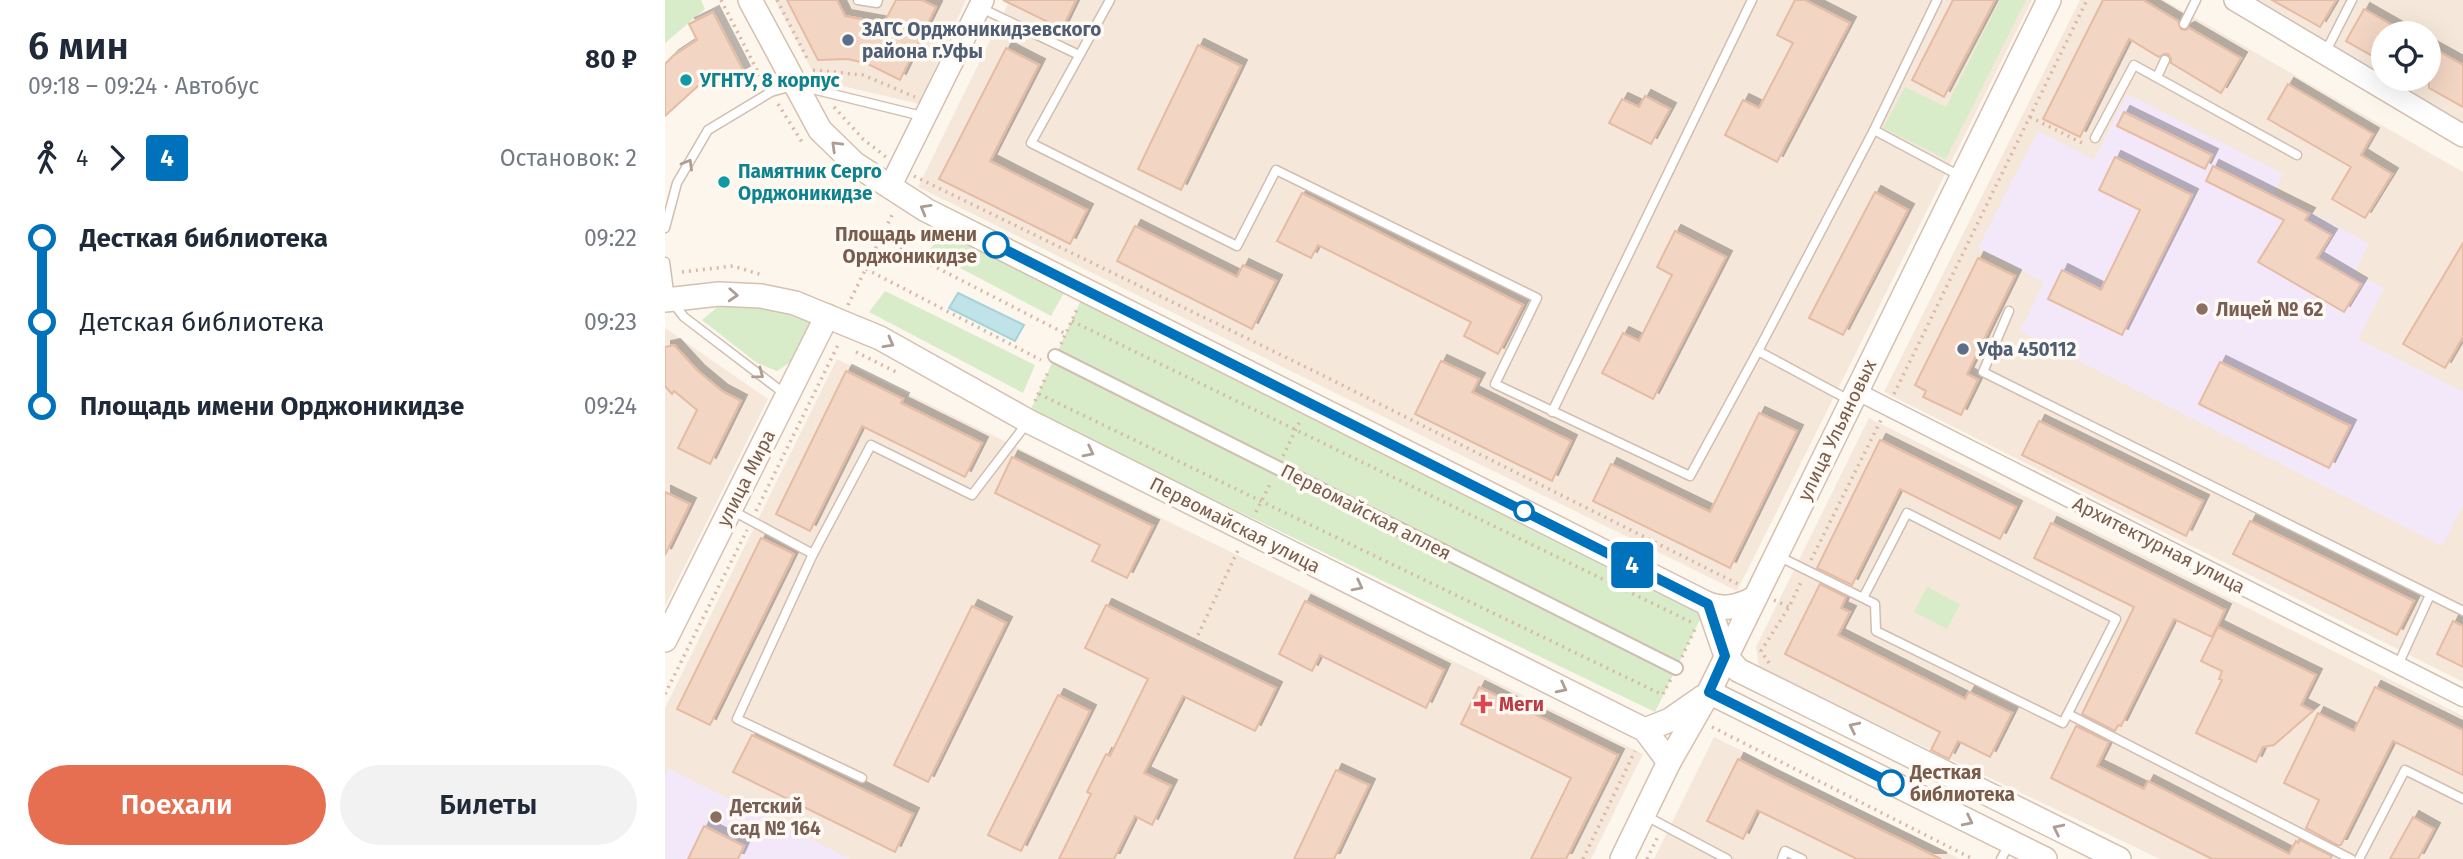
<!DOCTYPE html>
<html lang="ru">
<meta charset="utf-8">
<style>
:root{--surface:#fff;--page:#f2f2f3;--text:#1f2937;--muted:#747a83;--accent:#e76f51}
body{margin:0;font-family:"Fira Sans",sans-serif;background:var(--page);color:var(--text);height:100vh;display:flex;flex-direction:column;font-size:26px;white-space:nowrap}
*{box-sizing:border-box;margin:0}
p{font-size:23px;color:var(--muted)}
.icon{flex:none;width:38px;height:38px;fill:none;stroke:currentColor;stroke-width:2;stroke-linecap:round;stroke-linejoin:round}
.map{position:relative;flex:1;overflow:hidden}
.panel{display:flex;flex-direction:column;background:var(--surface);width:665px}
.panel>*{flex:none}
.badge{padding:0 14px;border-radius:5px;font-size:24px;line-height:46px}
.controls{position:absolute;left:1706px;top:21px;display:grid;gap:14px}
.controls a{display:grid;place-items:center;width:70px;height:70px;border-radius:50%;background:var(--surface);box-shadow:0 7px 28px #0002;font-size:35px}
.map>.badge{position:absolute;translate:-50% -50%;box-shadow:0 0 0 4px #fff}
.legs{display:flex;align-items:center;gap:10px;height:77px;padding:0 28px;font-size:23px}
.legs p{margin-inline-start:auto}
.overview{display:flex;align-items:center;justify-content:space-between;height:119px;padding:0 28px}
h1{font-size:38px;font-weight:600;line-height:52px}
.action{display:flex;gap:14px;margin-top:auto;padding:14px 28px}
.action a{flex:1;height:80px;border-radius:42px;background:var(--accent);color:#fff;font-size:28px;font-weight:600;line-height:80px;text-align:center}
.action a+a{background:var(--page);color:var(--text)}
ul{padding:0 28px;list-style:none}
li{display:flex;align-items:center;gap:24px;height:84px;font-size:26px}
li i{display:grid;place-items:center;width:10px;height:100%;margin:0 9px;background:currentColor}
li i::after{content:'';width:18px;height:18px;margin:-9px;border:5px solid;border-radius:50%;background:var(--surface)}
li p{margin-inline-start:auto}
li:first-child i{background:linear-gradient(#0000 50%,currentColor 0)}
li:last-child i{background:linear-gradient(currentColor 50%,#0000 0)}
main{display:flex;flex:1;min-height:0}
.map>svg:first-child{display:block}
.residential{fill:#f5e8da}
.education{fill:#f3e8fa}
.green{fill:#d8ecc9}
.water{fill:#bfe3e8;stroke:#a5d3da;stroke-width:2}
.building{fill:#f3d5c3;stroke:#e6bba3;stroke-width:2;filter:url(#shadow)}
.lines{fill:none;stroke-linecap:round;stroke-linejoin:round}
.service-casing{stroke:#d1beb0;stroke-width:11}
.pedestrian-casing{stroke:#d1beb0;stroke-width:16}
.minor-casing{stroke:#d1beb0;stroke-width:19}
.tertiary-casing{stroke:#d1beb0;stroke-width:24}
.secondary-casing{stroke:#d6c0b0;stroke-width:26}
.path{stroke:#d9b8a5;stroke-width:3.5;stroke-dasharray:2 5;stroke-linecap:butt}
.service{stroke:#fff;stroke-width:8}
.pedestrian{stroke:#fff;stroke-width:12}
.minor{stroke:#fff;stroke-width:16}
.tertiary{stroke:#fff;stroke-width:21}
.secondary{stroke:#fff;stroke-width:23}
.oneway{stroke:#af9d94}
.line-1-casing{stroke:#fff;stroke-width:16}
.line-1{stroke:#0072bc;stroke-width:10}
.service-dot{fill:#5c6f8a;stroke:#fffaf3;stroke-width:2.5}
.culture-dot{fill:#0f9aa8;stroke:#fffaf3;stroke-width:2.5}
.stop-1-dot{fill:#fff;stroke:#0072bc;stroke-width:3.5}
.education-dot{fill:#8d6e63;stroke:#fffaf3;stroke-width:2.5}
.health-dot{fill:#e0444e;stroke:#fffaf3;stroke-width:2.5}
.labels{text-anchor:middle;dominant-baseline:central;stroke-width:7;stroke-linejoin:round;paint-order:stroke}
.service-label{font-size:19px;font-weight:bold;fill:#4e5e75;stroke:#fffaf3;text-anchor:start}
.culture-label{font-size:19px;font-weight:bold;fill:#0d838f;stroke:#fffaf3;text-anchor:start}
.stop-label{font-size:19px;font-weight:bold;fill:#7a5c4d;stroke:#fffaf3;text-anchor:end}
.education-label{font-size:19px;font-weight:bold;fill:#785e54;stroke:#fffaf3;text-anchor:start}
.street-label{font-size:19px;fill:#7a5c4d;stroke:#fffaf3}
.health-label{font-size:19px;font-weight:bold;fill:#be3a42;stroke:#fffaf3;text-anchor:start}
</style>
<main>
<section class="panel">
<div class="overview"><div><h1>6 мин</h1><p>09:18 – 09:24 · Автобус</p></div><b>80 ₽</b></div>
<div class="legs"><svg class="icon" aria-label="walk" viewBox="0 0 24 24"><circle cx="13" cy="4" r="2"/><path d="M13 8l-2 6 4 7M11 14l-3 7M7 12l3-4h3l4 4"/></svg>4<svg class="icon" aria-label="forward" viewBox="0 0 24 24"><path d="M9 5l7 7-7 7"/></svg><b class="badge" style="background:#0072bc;color:#fff">4</b><p>Остановок: 2</p></div>
<ul>
<li><i style="color:#0072bc"></i><b>Десткая библиотека</b><p>09:22</p></li>
<li><i style="color:#0072bc"></i><span>Детская библиотека</span><p>09:23</p></li>
<li><i style="color:#0072bc"></i><b>Площадь имени Орджоникидзе</b><p>09:24</p></li>
</ul>
<div class="action"><a>Поехали</a><a>Билеты</a></div>
</section>
<div class="map">
<svg width="1798" height="859" viewBox="0 0 1798 859">
<defs>
<filter id="shadow"><feDropShadow dx="6" dy="-6" stdDeviation="0" flood-color="#0004"/></filter>
</defs>
<rect width="100%" height="100%" fill="#fdf6ec"/>
<g class="residential">
<path d="M110,0H301L254,104L152,80Z"/>
<path d="M345,0H1367L1072,591L253,187Z"/>
<path d="M1415,0H1499L1798,172V682L1219,392Z"/>
<path d="M1586,0H1798V124L1720,79H1764V33H1718V78Z"/>
<path d="M0,328L103,399L0,606Z"/>
<path d="M172,359L978,754L926,859H0V708Z"/>
<path d="M1204,418L1798,716V859H1495L1094,668L1091,647Z"/>
<path d="M1049,737L1295,859H989Z"/>
</g>
<g class="education">
<path d="M1462,94L1618,174L1609,192L1704,244L1689,273L1719,288L1693,339L1798,392V505L1777,546L1355,331L1379,282L1313,248L1373,131L1429,160Z"/>
<path d="M4,769L185,859H0V776Z"/>
</g>
<g class="green">
<path d="M0,0H36L40,9L0,43Z"/>
<path d="M1335,0H1361L1281,159L1218,128L1240,87L1281,107Z"/>
<path d="M279,233L399,293L386,316L263,251Z"/>
<path d="M220,291L370,365L358,393L204,312Z"/>
<path d="M417,298L1038,613L990,712L365,411Z"/>
<path d="M55,305L102,308L148,318L133,357L112,371L92,363L37,320Z"/>
<path d="M1262,587L1295,604L1282,629L1249,612Z"/>
</g>
<path class="water" d="M293,293L359,325L350,341L284,308Z"/>
<g class="building">
<path d="M122,0H172L180,16L219,23L231,0H257L271,7L235,80L201,63L182,59L153,60Z"/>
<path d="M338,0H411L397,29Z"/>
<path d="M1130,0H1140L1185,23L1112,162L1060,135L1078,100L1094,108L1128,43L1112,35Z"/>
<path d="M1288,0H1330L1279,97L1247,80Z"/>
<path d="M1438,0H1478L1513,21L1516,29L1520,30L1524,28L1576,58L1556,93L1506,63V59L1503,54H1499L1494,57L1464,39L1415,137L1378,119Z"/>
<path d="M1607,0H1671L1655,27Z"/>
<path d="M1699,9L1741,33H1718V62L1681,41Z"/>
<path d="M48,12L79,72L54,84L49,76L34,85L0,116V64L8,56L32,40L24,24Z"/>
<path d="M533,45L576,66L516,190L473,169Z"/>
<path d="M1764,46L1798,65V107L1764,88Z"/>
<path d="M341,48L374,65L325,161L422,210L405,244L274,179Z"/>
<path d="M1623,84L1708,134L1696,155L1727,174L1700,218L1667,199L1686,167L1603,119Z"/>
<path d="M980,96L1005,109L986,144L944,123L957,99L974,107Z"/>
<path d="M1459,112L1547,155L1540,169L1452,126Z"/>
<path d="M1450,157L1527,195L1457,335L1383,299L1397,270L1436,290L1475,210L1434,190Z"/>
<path d="M1548,166L1644,214L1640,220L1666,235L1652,258L1696,284L1679,312L1593,262L1619,220L1541,181Z"/>
<path d="M1210,192L1243,210L1178,335L1144,318Z"/>
<path d="M637,193L858,305L833,354L799,336L806,322L653,245L646,258L612,241Z"/>
<path d="M470,226L572,277L578,265L611,281L587,329L452,261Z"/>
<path d="M1010,231L1061,257L988,399L937,373L958,333L974,341L1007,275L992,267Z"/>
<path d="M1798,243V337L1780,368L1738,344Z"/>
<path d="M1313,258L1350,276L1302,374L1313,380L1296,415L1258,397L1261,391L1250,385Z"/>
<path d="M9,345L33,371L57,391L76,401L45,464L13,448L32,410L9,391L7,394L0,386V347Z"/>
<path d="M776,361L814,379L807,392L906,441L887,481L750,414Z"/>
<path d="M1555,362L1685,426L1664,468L1534,404Z"/>
<path d="M181,371L238,399L236,403L317,443L300,477L197,426L145,531L111,514Z"/>
<path d="M1094,413L1132,431L1065,568L928,501L946,464L1045,512Z"/>
<path d="M1374,421L1538,501L1521,536L1357,455Z"/>
<path d="M1215,440L1351,507L1335,539L1235,489L1187,585L1152,568Z"/>
<path d="M347,457L488,526L462,578L427,561L435,545L330,493Z"/>
<path d="M0,492L25,504L0,555Z"/>
<path d="M1585,521L1749,601L1732,635L1568,554Z"/>
<path d="M1386,523L1560,610L1547,637L1509,619L1456,726L1453,725L1450,731L1417,714L1469,607L1369,558Z"/>
<path d="M96,538L129,554L45,725L12,709Z"/>
<path d="M1155,584L1181,597L1176,608L1185,612L1173,635L1300,699L1304,692L1347,713L1325,757L1293,741L1284,759L1266,750L1275,732L1120,654Z"/>
<path d="M640,601L779,670L761,708L655,655L647,671L614,654Z"/>
<path d="M441,605L611,688L590,731L518,696L479,773L506,786L487,825L470,816L449,859H394L426,794L422,792L441,754L445,756L483,679L420,648Z"/>
<path d="M307,606L341,623L263,782L229,765Z"/>
<path d="M1788,621L1798,626V667L1772,654Z"/>
<path d="M1553,627L1651,675L1636,705L1648,711L1609,745L1598,747L1591,762L1531,733L1557,680L1554,679L1557,671L1536,661Z"/>
<path d="M814,687L953,755L901,859H866L906,778L796,724Z"/>
<path d="M1710,687L1798,730V775L1728,741L1676,845H1672L1641,828L1654,800L1619,783L1653,713L1689,731Z"/>
<path d="M393,695L425,711L356,851L323,835Z"/>
<path d="M1411,726L1444,742L1432,766L1479,789L1483,781L1624,854L1631,841L1633,843L1635,840L1667,856L1665,859H1547L1386,778Z"/>
<path d="M87,735L248,814L230,852L68,772Z"/>
<path d="M1073,759L1108,777L1276,859H1192L1092,810L1078,839L1042,821Z"/>
<path d="M671,770L704,785L669,859H629Z"/>
<path d="M1748,817L1769,829L1753,859H1725Z"/>
<path d="M39,826L79,846L73,859H23Z"/>
</g>
<g class="lines">
<defs>
<g id="service">
<path d="M193,0L212,3L213,0"/>
<path d="M445,0L366,143L572,246L611,170L872,298L830,384L1025,476L1093,351"/>
<path d="M316,8L414,55"/>
<path d="M1519,24L1531,0"/>
<path d="M1660,53L1687,0"/>
<path d="M1492,77L1500,60"/>
<path d="M1209,130L1272,0"/>
<path d="M1430,138L1469,65L1632,155"/>
<path d="M0,228L12,183L43,130L106,92L131,85L257,116"/>
<path d="M0,262L5,299L19,317L120,394"/>
<path d="M1344,311L1318,372L1798,611"/>
<path d="M1184,400L1093,351L1209,130L1295,176"/>
<path d="M887,412L1087,0"/>
<path d="M68,511L148,554L206,445L307,495L362,423"/>
<path d="M148,554L72,719L197,778"/>
<path d="M1113,556L1198,598L1242,513L1451,619L1398,723L1211,631L1210,604L1198,598"/>
<path d="M1733,665L1765,595"/>
<path d="M1403,714L1686,859"/>
<path d="M981,816L1062,859"/>
<path d="M1117,859L1120,851L1137,859"/>
<path d="M1336,859L1344,845"/>
<path d="M1694,859L1740,770L1798,799"/>
</g>
<path id="pedestrian" d="M390,356L1011,668"/>
<path id="minor" d="M1191,391L1798,698"/>
<g id="tertiary">
<path d="M1570,0L1798,136"/>
<path d="M225,187L318,0"/>
</g>
<g id="secondary">
<path d="M85,0L155,130L190,164L261,210L1043,604C1059,610 1072,607 1088,599"/>
<path d="M0,300L54,294L96,296L130,303L215,338L363,421L980,730L1004,762"/>
<path d="M1043,604L1061,656L1073,670L1454,859"/>
<path d="M0,640L162,316"/>
<path d="M1044,692L1380,859"/>
<path d="M980,730L1005,720L1038,697"/>
<path d="M957,859L1004,762L1044,692L1384,0"/>
</g>
</defs>
<use href="#service" class="service-casing"/>
<use href="#pedestrian" class="pedestrian-casing"/>
<use href="#minor" class="minor-casing"/>
<use href="#tertiary" class="tertiary-casing"/>
<use href="#secondary" class="secondary-casing"/>
<g class="path">
<path d="M56,0L95,76"/>
<path d="M112,0L143,60"/>
<path d="M148,70L198,75L250,97"/>
<path d="M113,104L137,142"/>
<path d="M169,107L198,139L221,157"/>
<path d="M1365,117L1419,144"/>
<path d="M249,176L657,375L1073,584"/>
<path d="M216,239L401,334"/>
<path d="M201,269L376,360"/>
<path d="M17,272L68,266L97,275"/>
<path d="M183,305L229,211"/>
<path d="M407,321L1028,623"/>
<path d="M396,344L413,307"/>
<path d="M191,352L231,372"/>
<path d="M374,394L998,695"/>
<path d="M1229,394L1422,0"/>
<path d="M370,401L384,370"/>
<path d="M618,456L636,419"/>
<path d="M91,511L174,343"/>
<path d="M591,512L606,482"/>
<path d="M1146,560L1216,420"/>
<path d="M1109,600L1124,607"/>
<path d="M533,635L574,548"/>
<path d="M1017,657L1030,629"/>
<path d="M1104,663L1096,651L1124,607L1137,580"/>
<path d="M0,694L82,530"/>
<path d="M998,694L1006,679"/>
<path d="M1047,727L1308,859"/>
<path d="M918,859L970,751"/>
<path d="M982,859L994,834"/>
</g>
<use href="#service" class="service"/>
<use href="#pedestrian" class="pedestrian"/>
<use href="#minor" class="minor"/>
<use href="#tertiary" class="tertiary"/>
<use href="#secondary" class="secondary"/>
</g>
<defs><path id="oneway-chevron" d="M-2-3.5L2.5 0L-2 3.5" fill="none" stroke-width="1.6" stroke-linecap="round" stroke-linejoin="round" transform="scale(1.75)"/></defs>
<g class="oneway">
<use href="#oneway-chevron" transform="translate(171 146) rotate(-136)"/>
<use href="#oneway-chevron" transform="translate(23 164) rotate(-60)"/>
<use href="#oneway-chevron" transform="translate(260 209) rotate(-150)"/>
<use href="#oneway-chevron" transform="translate(68 295) rotate(3)"/>
<use href="#oneway-chevron" transform="translate(224 343) rotate(29)"/>
<use href="#oneway-chevron" transform="translate(94 374) rotate(37)"/>
<use href="#oneway-chevron" transform="translate(424 452) rotate(27)"/>
<use href="#oneway-chevron" transform="translate(693 586) rotate(27)"/>
<use href="#oneway-chevron" transform="translate(897 688) rotate(27)"/>
<use href="#oneway-chevron" transform="translate(1189 727) rotate(-154)"/>
<use href="#oneway-chevron" transform="translate(1303 821) rotate(26)"/>
<use href="#oneway-chevron" transform="translate(1393 829) rotate(-154)"/>
</g>
<g class="lines">
<defs>
<path id="line-1" d="M331,245L1043,604L1060,656L1044,692L1226,783"/>
</defs>
<use href="#line-1" class="line-1-casing"/>
<use href="#line-1" class="line-1"/>
</g>
<g class="service-dot">
<circle cx="183" cy="40" r="7"/>
<circle cx="1298" cy="349" r="7"/>
</g>
<g class="culture-dot">
<circle cx="21" cy="80" r="7"/>
<circle cx="59" cy="182" r="7"/>
</g>
<g class="stop-1-dot">
<circle cx="331" cy="245" r="12"/>
<circle cx="859" cy="511" r="9"/>
<circle cx="1226" cy="783" r="12"/>
</g>
<g class="education-dot">
<circle cx="1537" cy="309" r="7"/>
<circle cx="51" cy="817" r="7"/>
</g>
<path class="health-dot" d="M814.5 693.5h7v7h7v7h-7v7h-7v-7h-7v-7h7z"/>
<g class="labels">
<g class="service-label">
<text x="197" y="29">ЗАГС Орджоникидзевского<tspan x="197" dy="22">района г.Уфы</tspan></text>
<text x="1312" y="349">Уфа 450112</text>
</g>
<g class="culture-label">
<text x="35" y="80">УГНТУ, 8 корпус</text>
<text x="73" y="171">Памятник Серго<tspan x="73" dy="22">Орджоникидзе</tspan></text>
</g>
<g class="stop-label">
<text x="312" y="234">Площадь имени<tspan x="312" dy="22">Орджоникидзе</tspan></text>
<text x="1245" y="772" text-anchor="start">Десткая<tspan x="1245" dy="22">библиотека</tspan></text>
</g>
<g class="education-label">
<text x="1551" y="309">Лицей № 62</text>
<text x="65" y="806">Детский<tspan x="65" dy="22">сад № 164</tspan></text>
</g>
<g class="street-label">
<text transform="translate(1172 430) rotate(-64)">улица Ульяновых</text>
<text transform="translate(81 478) rotate(-63)">улица Мира</text>
<text transform="translate(701 512) rotate(27)">Первомайская аллея</text>
<text transform="translate(570 525) rotate(27)">Первомайская улица</text>
<text transform="translate(1494 545) rotate(27)">Архитектурная улица</text>
</g>
<g class="health-label">
<text x="834" y="704">Меги</text>
</g>
</g>
</svg>
<div class="controls">
<a><svg class="icon" aria-label="locate" viewBox="0 0 24 24"><circle cx="12" cy="12" r="6"/><path d="M12 2v4M12 18v4M2 12h4M18 12h4"/></svg></a>
</div>
<b class="badge" style="left:967px;top:565px;background:#0072bc;color:#fff">4</b>
</div>
</main>
